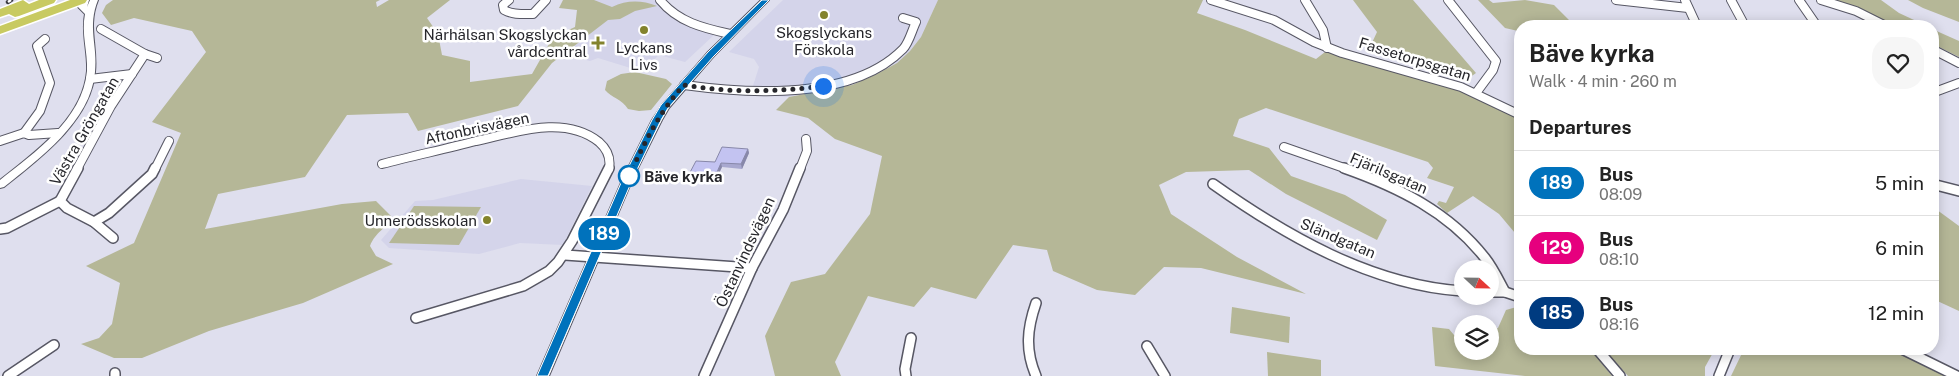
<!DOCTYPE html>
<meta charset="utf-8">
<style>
:root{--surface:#fff;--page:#f6f6f6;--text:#222;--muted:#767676;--line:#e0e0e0}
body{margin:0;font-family:"Public Sans",sans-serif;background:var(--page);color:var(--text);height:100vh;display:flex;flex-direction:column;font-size:19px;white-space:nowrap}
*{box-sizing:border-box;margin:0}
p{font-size:16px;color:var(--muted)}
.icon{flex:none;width:28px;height:28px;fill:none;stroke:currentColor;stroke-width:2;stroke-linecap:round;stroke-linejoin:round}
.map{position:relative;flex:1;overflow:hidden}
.side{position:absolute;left:1514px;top:20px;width:425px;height:335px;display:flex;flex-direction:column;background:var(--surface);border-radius:20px;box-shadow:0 2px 12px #0003}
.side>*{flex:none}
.badge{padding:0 10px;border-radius:16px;font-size:18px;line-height:32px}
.needle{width:32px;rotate:112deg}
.tools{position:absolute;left:1454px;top:260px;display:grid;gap:10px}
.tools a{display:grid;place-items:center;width:45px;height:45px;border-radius:50%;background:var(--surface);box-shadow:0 2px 12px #0003;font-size:25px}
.you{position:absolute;width:25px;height:25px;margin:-12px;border:4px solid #fff;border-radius:50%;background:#1a73e8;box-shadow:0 0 0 8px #1a73e833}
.map>.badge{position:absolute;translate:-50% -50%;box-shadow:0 0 0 2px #fff}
h2{padding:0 15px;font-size:19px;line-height:45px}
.round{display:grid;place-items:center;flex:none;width:52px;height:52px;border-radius:20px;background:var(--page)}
.overview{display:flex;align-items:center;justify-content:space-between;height:85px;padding:0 15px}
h1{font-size:24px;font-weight:700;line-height:38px}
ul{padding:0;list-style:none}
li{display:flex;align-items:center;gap:15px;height:65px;padding:0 15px;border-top:1px solid var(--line)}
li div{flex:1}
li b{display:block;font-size:19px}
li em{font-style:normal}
li .badge{min-width:55px;font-weight:700;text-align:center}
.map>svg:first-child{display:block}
.built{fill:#d4d4ea}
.green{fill:#b5b797}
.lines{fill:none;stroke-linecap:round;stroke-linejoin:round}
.minor-far1-casing{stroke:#575764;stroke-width:10}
.minor-casing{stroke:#575764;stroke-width:12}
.tertiary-casing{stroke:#575764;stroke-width:2}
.motorway-casing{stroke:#fff;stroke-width:3}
.minor-far1{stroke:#fff;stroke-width:8}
.minor{stroke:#fff;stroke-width:9}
.tertiary{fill:#fff;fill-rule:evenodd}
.motorway{fill:#c8ca61;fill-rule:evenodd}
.rail-casing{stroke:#3a3a40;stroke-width:4.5}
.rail{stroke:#fff;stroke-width:2.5;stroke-dasharray:7;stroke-linecap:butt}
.wall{fill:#a8a8cf}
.shaded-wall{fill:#8888a9}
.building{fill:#c3c3f1;stroke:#8888a9}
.line{fill:#0072bc;stroke:#fff}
.walk{stroke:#26262b;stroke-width:5;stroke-dasharray:0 9}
.poi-dot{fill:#83832d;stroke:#fff;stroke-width:2}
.stop-dot{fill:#fff;stroke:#0072bc;stroke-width:2.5}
.labels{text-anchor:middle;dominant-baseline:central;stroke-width:5;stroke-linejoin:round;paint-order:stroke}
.poi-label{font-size:15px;fill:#26262b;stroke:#fff}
.street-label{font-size:15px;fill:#26262b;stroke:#fff}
.stop-label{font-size:15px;font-weight:bold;fill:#26262b;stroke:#fff;text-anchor:start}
</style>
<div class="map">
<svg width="1959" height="376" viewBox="0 0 1959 376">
<rect width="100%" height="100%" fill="#dfdfee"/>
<g class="built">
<path d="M583,0H656L666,13L715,34L685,62L659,55L648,65L637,70L598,58L590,61L564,54L593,31Z"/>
<path d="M783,0H938L921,37L910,51L897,63L877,74L852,85L821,92L789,97L750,95L759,67L754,59L729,52Z"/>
<path d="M521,179L592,186L563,245L520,243L479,254L389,248L381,240L415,201L433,200Z"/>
</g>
<g class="green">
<path d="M113,0H380L376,2L377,7L389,0H450L427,18L438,34L442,55L470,61V82L532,74L553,37L575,27L577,10L559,8L563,0H594L612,7C627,0 641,0 657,6L635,11L620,19L608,20L552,63L518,106L418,131L408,113L347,115L305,177L218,194L205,229L342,204L376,201L391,216C386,230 376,231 370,246L376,256L393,264L303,303L209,331L142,358H114L81,344L99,338L112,324L120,283L86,266L134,243L181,133L152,122L206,52L192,31L134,18L111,25L102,13L106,5Z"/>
<path d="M938,0H1203L1197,13L1245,30L1316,59L1325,52H1333L1456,88L1520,118V239L1499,214L1473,196L1447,213L1437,204L1439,201L1446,203L1454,187L1427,178L1433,168L1428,162L1266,108L1239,119L1233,136L1269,148L1291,176L1345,195L1387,220L1377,240L1286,194L1249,170L1186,172L1159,185L1171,214L1237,257L1306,294L1201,268L1164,267L1135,295L1097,290L1053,271L1047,250L1013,245L976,299L931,287L914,307L868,296L835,362L841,376H775L765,336L791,282L825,274L870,214L882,156L835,139L808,118L776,110L789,97L852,85L877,74L897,63L910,51L921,37Z"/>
<path d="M1353,0H1413L1476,73L1469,78L1453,76L1374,51L1370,47L1377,32Z"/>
<path d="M1478,0H1489L1493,3L1525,0L1554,5L1569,20L1585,26H1520V34L1518,31L1505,28Z"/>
<path d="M1836,0H1881L1899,13L1927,26H1896L1863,10Z"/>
<path d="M1908,0H1959V22L1923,8Z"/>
<path d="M1932,29L1959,41V57L1933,44Z"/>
<path d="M635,72L666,79L672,84L651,110L639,111L628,109C622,99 612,98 605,90L607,81L621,74Z"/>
<path d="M414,206L481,207L459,245L389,243Z"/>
<path d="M1933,207L1959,226V311L1933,299Z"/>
<path d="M1520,306V349H1590L1612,376H1525L1435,366L1432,327L1449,329L1454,335L1462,336V351H1490V332L1498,328L1506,310Z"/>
<path d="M1232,307L1290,317L1289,343L1230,333Z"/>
<path d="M1604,349H1715L1705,367V376H1628Z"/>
<path d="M1744,349H1896L1950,376H1731Z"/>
<path d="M1267,352L1321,360V376H1268Z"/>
</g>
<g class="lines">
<defs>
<g id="minor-far1">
<path d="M509,0L503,5L504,10C513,15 523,14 533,14L546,0"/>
<path d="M660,0C678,22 703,28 730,34"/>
<path d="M1211,0L1274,20L1314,42L1342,53L1461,87L1520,115"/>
<path d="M1305,0L1323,30L1327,48"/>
<path d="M1448,0L1496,61L1493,70L1476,93"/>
<path d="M1616,0L1688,8"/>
<path d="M1685,0L1697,26"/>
<path d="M1731,0L1745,26"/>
<path d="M1799,0L1817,26"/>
<path d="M1821,0L1856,11L1886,26"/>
<path d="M101,29L145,54L157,58"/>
<path d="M1932,49L1959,63"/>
<path d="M90,79L132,74"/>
<path d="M684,85C750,94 852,101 903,49C909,43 912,30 916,22L903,18"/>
<path d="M1932,93L1959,83"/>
<path d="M24,133L40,111L50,83L37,46L45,39"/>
<path d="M0,141L24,133L29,135L58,133"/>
<path d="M1284,147L1347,169"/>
<path d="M382,164C413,156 445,149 476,141C514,133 564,114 599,142C607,149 611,158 609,169"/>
<path d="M77,169L111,106L145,54"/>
<path d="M155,169L169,141"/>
<path d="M800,169L807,151L806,139"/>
</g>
<g id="minor">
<path d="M78,168L60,201L67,208L94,222L113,238"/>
<path d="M1344,168C1398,187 1449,212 1485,258C1493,268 1499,281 1505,292"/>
<path d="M1213,184C1285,235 1371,285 1462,291"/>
<path d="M1932,184L1959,191"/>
<path d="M94,222L109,213L152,174L155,168"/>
<path d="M0,229L7,228L60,201"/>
<path d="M565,255L752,268"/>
<path d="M1490,292H1505L1520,297"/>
<path d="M1036,303C1027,329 1025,350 1036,376"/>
<path d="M416,318L523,286L549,271L558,262L572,241L609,168"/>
<path d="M1147,346L1165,376"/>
<path d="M1597,349L1620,376"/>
<path d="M1902,349L1957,376"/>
<path d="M115,373V376"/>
<path d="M8,376L54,345"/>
<path d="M704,376L752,268L783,210L800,168"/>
<path d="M906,376L905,369L911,338"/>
<path d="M1719,376L1730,349"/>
</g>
<g id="tertiary">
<path d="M81,0H89L87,7L90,0H98C87,27 98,46 95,72C91,121 39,159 4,187L0,188V180C34,153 83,119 87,71C88,52 81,33 85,14L78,7Z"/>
<path d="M761,0H769L714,56L669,108L662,120L634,176L549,376H537L624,176L652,120L662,105L708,52Z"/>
</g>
<g id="motorway">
<path d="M23,0L29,4L39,0H56L54,3L19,16L15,17L9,14L0,17V9Z"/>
<path d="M70,0H87L85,3L0,34V26Z"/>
</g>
</defs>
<use href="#minor-far1" class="minor-far1-casing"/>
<use href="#minor" class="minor-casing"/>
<use href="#tertiary" class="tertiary-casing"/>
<use href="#motorway" class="motorway-casing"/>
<use href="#minor-far1" class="minor-far1"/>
<use href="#minor" class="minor"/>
<use href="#tertiary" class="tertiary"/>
<use href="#motorway" class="motorway"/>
<defs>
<path id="rail" d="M8,2L11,0"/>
</defs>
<use href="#rail" class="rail-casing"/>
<use href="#rail" class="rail"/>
</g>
<path class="wall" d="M748,149L749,153L742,169L722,167L714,184L688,182L687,178L715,162Z"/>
<g class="shaded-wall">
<path d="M748,149L749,153L742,169L741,164Z"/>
<path d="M721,163L722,167L714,184V179Z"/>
</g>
<path class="building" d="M722,147L748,149L741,164L721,163L714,179L687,178L696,161L715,162Z"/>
<path class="line" d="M762,0H769L714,56L668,108L661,120L634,176L548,376H537L624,176L652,120L661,105L708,52Z"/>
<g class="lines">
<path class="walk" d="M629,176C645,142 659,112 684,85C730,93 777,92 823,86"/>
</g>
<g class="poi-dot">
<circle cx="824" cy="15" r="5"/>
<circle cx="644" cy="30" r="5"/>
<path d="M595.5 35.5h5v5h5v5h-5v5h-5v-5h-5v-5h5z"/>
<circle cx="487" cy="220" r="5"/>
</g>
<circle class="stop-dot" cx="629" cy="176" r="10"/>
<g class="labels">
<g class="poi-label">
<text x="824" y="32">Skogslyckans<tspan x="824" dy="17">Förskola</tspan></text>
<text x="587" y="34" text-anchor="end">Närhälsan Skogslyckan<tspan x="587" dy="17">vårdcentral</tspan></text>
<text x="644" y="47">Lyckans<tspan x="644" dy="17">Livs</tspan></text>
<text x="477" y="220" text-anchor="end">Unnerödsskolan</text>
</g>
<g class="street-label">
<text transform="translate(1415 59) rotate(17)">Fassetorpsgatan</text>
<text transform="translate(477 128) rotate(-12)">Aftonbrisvägen</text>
<text transform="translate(84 131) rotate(-60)">Västra Gröngatan</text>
<text transform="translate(1389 173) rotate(23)">Fjärilsgatan</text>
<text transform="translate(1338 238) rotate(23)">Sländgatan</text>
<text transform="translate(745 252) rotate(-65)">Östanvindsvägen</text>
</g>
<g class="stop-label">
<text x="644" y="176">Bäve kyrka</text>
</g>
</g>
</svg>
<div class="tools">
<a><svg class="needle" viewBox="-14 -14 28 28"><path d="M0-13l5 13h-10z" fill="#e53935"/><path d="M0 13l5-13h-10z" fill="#767676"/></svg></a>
<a><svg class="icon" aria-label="layers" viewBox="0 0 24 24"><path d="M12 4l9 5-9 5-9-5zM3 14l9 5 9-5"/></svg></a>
</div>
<div class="you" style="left:823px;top:86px"></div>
<b class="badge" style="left:604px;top:234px;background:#0072bc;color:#fff">189</b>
<section class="side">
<div class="overview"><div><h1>Bäve kyrka</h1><p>Walk · 4 min · 260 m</p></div><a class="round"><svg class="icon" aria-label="heart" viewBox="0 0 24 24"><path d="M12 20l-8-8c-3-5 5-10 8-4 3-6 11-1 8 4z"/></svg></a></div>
<h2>Departures</h2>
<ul>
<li><span class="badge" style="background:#0072bc;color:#fff">189</span><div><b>Bus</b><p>08:09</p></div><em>5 min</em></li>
<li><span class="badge" style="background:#e6007e;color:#fff">129</span><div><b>Bus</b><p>08:10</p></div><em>6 min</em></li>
<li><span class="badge" style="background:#003b80;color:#fff">185</span><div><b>Bus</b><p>08:16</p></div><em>12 min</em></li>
</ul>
</section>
</div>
